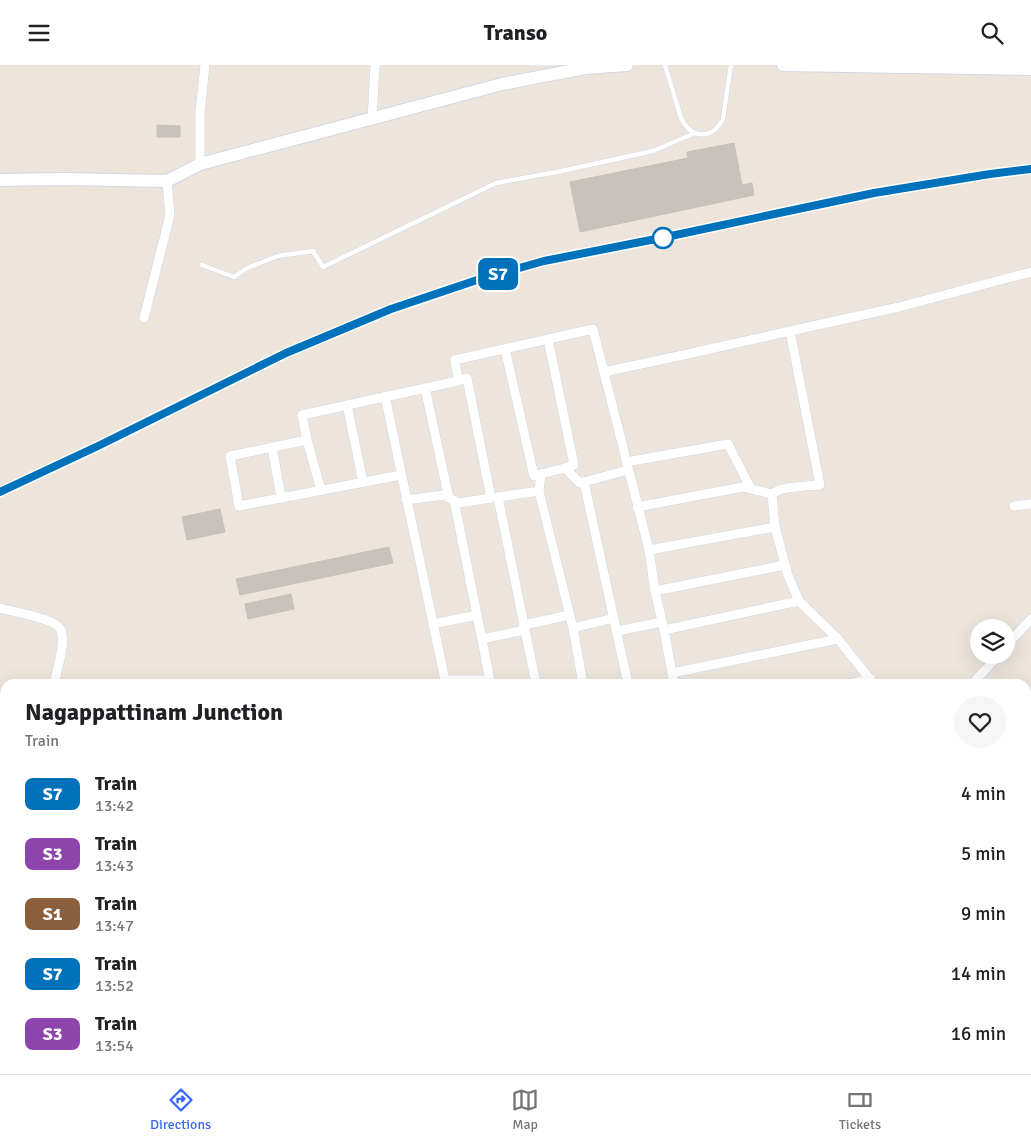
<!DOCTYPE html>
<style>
:root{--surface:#fff;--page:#f6f6f6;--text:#202124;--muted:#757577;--line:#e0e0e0;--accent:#3a66fc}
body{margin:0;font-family:Signika,sans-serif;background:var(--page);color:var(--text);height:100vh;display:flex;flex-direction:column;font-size:19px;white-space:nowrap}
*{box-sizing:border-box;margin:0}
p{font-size:16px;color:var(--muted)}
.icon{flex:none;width:28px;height:28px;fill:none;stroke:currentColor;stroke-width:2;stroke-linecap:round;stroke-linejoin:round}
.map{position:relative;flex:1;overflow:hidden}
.details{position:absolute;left:0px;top:614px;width:1031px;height:396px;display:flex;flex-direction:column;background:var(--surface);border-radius:15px 15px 0 0;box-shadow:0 5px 20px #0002}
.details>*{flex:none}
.badge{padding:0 10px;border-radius:8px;font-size:18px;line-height:32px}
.controls{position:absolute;left:970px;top:554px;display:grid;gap:10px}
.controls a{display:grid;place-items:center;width:45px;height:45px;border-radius:50%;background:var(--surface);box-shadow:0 5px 20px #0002;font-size:25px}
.map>.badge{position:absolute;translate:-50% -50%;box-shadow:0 0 0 2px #fff}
.round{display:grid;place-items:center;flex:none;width:52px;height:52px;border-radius:26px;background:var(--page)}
.headline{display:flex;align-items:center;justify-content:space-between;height:85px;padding:0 25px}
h1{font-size:24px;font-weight:700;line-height:38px}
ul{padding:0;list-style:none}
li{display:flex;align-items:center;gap:15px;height:60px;padding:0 25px}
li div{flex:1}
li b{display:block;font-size:19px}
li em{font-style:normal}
li .badge{min-width:55px;font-weight:700;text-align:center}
header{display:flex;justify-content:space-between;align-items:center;height:65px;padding:0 25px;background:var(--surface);font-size:22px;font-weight:700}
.dock{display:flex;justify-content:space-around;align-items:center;height:70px;border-top:1px solid var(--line);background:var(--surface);font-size:14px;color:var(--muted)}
.dock a{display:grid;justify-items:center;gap:2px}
.dock .on{color:var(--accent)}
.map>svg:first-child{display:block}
.building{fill:#c8c2bc;stroke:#c8c1b6}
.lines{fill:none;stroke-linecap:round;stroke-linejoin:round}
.lane-casing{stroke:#d2d6e3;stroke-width:5.5}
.street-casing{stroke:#d2d6e3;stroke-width:10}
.secondary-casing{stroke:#d2d6e3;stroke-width:14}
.lane{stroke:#fff;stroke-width:4.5}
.street{stroke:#fff;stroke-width:9}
.secondary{stroke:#fff;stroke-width:12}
.rail{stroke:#9fa3b5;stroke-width:3}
.line-casing{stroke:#fff;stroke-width:11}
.line{stroke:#0072bc;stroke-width:8}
.stop-dot{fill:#fff;stroke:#0072bc;stroke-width:2.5}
</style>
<header><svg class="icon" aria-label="menu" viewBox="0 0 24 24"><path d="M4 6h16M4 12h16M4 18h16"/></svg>Transo<svg class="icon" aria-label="search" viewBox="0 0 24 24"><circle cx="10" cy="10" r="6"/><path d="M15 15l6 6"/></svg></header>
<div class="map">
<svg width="1031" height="1009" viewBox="0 0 1031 1009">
<rect width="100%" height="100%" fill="#ede5dc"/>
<g class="building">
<path d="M157,60L180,61V72H157Z"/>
<path d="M734,78L742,120L752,118L754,130L580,167L570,117L688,93L687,87Z"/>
<path d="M220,444L225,467L187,475L182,452Z"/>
<path d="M389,482L393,498L240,530L236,514Z"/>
<path d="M291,529L294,544L248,554L245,539Z"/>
</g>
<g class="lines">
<defs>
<g id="lane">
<path d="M665,0L681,53C691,74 712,75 723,54L731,0"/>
<path d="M202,200L234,212L247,203L278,191L313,186L323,202L496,118L557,107L653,86L695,68"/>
</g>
<g id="street">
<path d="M372,55L375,0"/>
<path d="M200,99V48L205,0"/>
<path d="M144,253L170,150L167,116"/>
<path d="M790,266L820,420C806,421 782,421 772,429L775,462L788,510L799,536L838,574L874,619"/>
<path d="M548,274L574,400L565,403"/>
<path d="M505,284L534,411L541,409"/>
<path d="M604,307L683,290L790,266L899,242L1031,207"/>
<path d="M458,316L467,313L491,433"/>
<path d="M425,323L449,433"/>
<path d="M385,331L445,615H490L491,619"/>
<path d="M347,340L363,417"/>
<path d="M307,375L321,425"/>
<path d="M272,382L281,432"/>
<path d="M626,397L728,379L751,424"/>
<path d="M401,410L239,441L230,391L307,375L302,350L458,316L455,295L593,264L649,485L655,526L664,565L674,619"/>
<path d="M584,417L628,619"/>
<path d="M539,426L573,563L583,619"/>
<path d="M498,432L536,619"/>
<path d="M406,435L444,430L458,438L539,426L541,409L565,403L580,418L628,405"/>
<path d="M454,435L490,615"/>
<path d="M1014,441L1031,439"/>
<path d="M637,442L743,422L772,429"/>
<path d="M649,485L775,462"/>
<path d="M655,526L785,500"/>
<path d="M0,543C13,547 56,553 61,565C66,578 57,605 54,619"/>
<path d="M433,559L477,550"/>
<path d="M524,560L569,550"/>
<path d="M573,563L614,553"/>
<path d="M664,565L799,536"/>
<path d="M617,566L662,557"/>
<path d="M482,574L525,565"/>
<path d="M1006,581L1031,554"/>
<path d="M672,608L838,574"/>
<path d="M849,619L871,614"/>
<path d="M972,619L999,590"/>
<path d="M1026,695L1031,691"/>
<path d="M0,751L5,752"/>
<path d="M0,805L5,806"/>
<path d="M1026,872L1031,876"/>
<path d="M0,917L5,897"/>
<path d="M1026,920L1031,924"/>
<path d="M1026,966L1031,961"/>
<path d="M304,1005L325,1009"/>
<path d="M707,1005L711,1009"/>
<path d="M759,1005L762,1009"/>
<path d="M807,1005L811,1009"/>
<path d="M843,1005L848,1009"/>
<path d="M899,1005L904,1009"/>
<path d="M956,1005L961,1009"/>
<path d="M149,1009L150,1005"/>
<path d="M213,1009L214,1005"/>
<path d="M369,1009L370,1005"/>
<path d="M472,1009L473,1005"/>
<path d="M509,1009L510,1005"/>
<path d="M549,1009L550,1005"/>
<path d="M587,1009L588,1005"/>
<path d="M678,1009L682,1005"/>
<path d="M983,1009L987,1005"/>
</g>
<g id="secondary">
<path d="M783,0L1031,4"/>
<path d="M0,115L63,114L167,116L200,99L502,19L585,3L627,0"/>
</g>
</defs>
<use href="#lane" class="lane-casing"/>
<use href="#street" class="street-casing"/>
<use href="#secondary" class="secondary-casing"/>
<use href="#lane" class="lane"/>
<use href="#street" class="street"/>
<use href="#secondary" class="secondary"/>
<path class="rail" d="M0,427L81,390L286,288L391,244L449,223L544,196L666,172L818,139L873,128L990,109L1031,104"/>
</g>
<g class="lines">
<defs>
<path id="line" d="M0,427L98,381L286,288L391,244L480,214L544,196L666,172L836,136L874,128L990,109L1031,104"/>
</defs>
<use href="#line" class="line-casing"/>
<use href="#line" class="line"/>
</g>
<circle class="stop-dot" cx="663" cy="173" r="10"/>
</svg>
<div class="controls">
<a><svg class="icon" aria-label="layers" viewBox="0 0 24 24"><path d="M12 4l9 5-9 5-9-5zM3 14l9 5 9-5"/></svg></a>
</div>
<b class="badge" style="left:498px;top:209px;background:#0072bc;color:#fff">S7</b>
<section class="details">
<div class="headline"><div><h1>Nagappattinam Junction</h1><p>Train</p></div><a class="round"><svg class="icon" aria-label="heart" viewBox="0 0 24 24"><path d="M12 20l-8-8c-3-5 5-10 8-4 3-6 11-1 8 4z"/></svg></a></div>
<ul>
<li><span class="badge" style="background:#0072bc;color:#fff">S7</span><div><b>Train</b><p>13:42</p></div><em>4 min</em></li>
<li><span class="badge" style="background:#8e44ad;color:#fff">S3</span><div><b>Train</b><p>13:43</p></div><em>5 min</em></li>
<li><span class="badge" style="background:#8b5e3c;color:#fff">S1</span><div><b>Train</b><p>13:47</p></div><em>9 min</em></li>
<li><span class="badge" style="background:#0072bc;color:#fff">S7</span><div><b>Train</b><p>13:52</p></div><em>14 min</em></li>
<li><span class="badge" style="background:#8e44ad;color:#fff">S3</span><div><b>Train</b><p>13:54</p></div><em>16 min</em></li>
</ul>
</section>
</div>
<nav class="dock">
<a class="on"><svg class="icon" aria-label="directions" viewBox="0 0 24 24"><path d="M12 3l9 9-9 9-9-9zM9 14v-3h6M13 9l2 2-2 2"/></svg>Directions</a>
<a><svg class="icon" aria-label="map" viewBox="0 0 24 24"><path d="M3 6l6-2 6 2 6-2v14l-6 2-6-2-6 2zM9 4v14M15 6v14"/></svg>Map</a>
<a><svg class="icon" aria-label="tickets" viewBox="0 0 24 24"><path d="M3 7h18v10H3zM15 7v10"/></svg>Tickets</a>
</nav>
